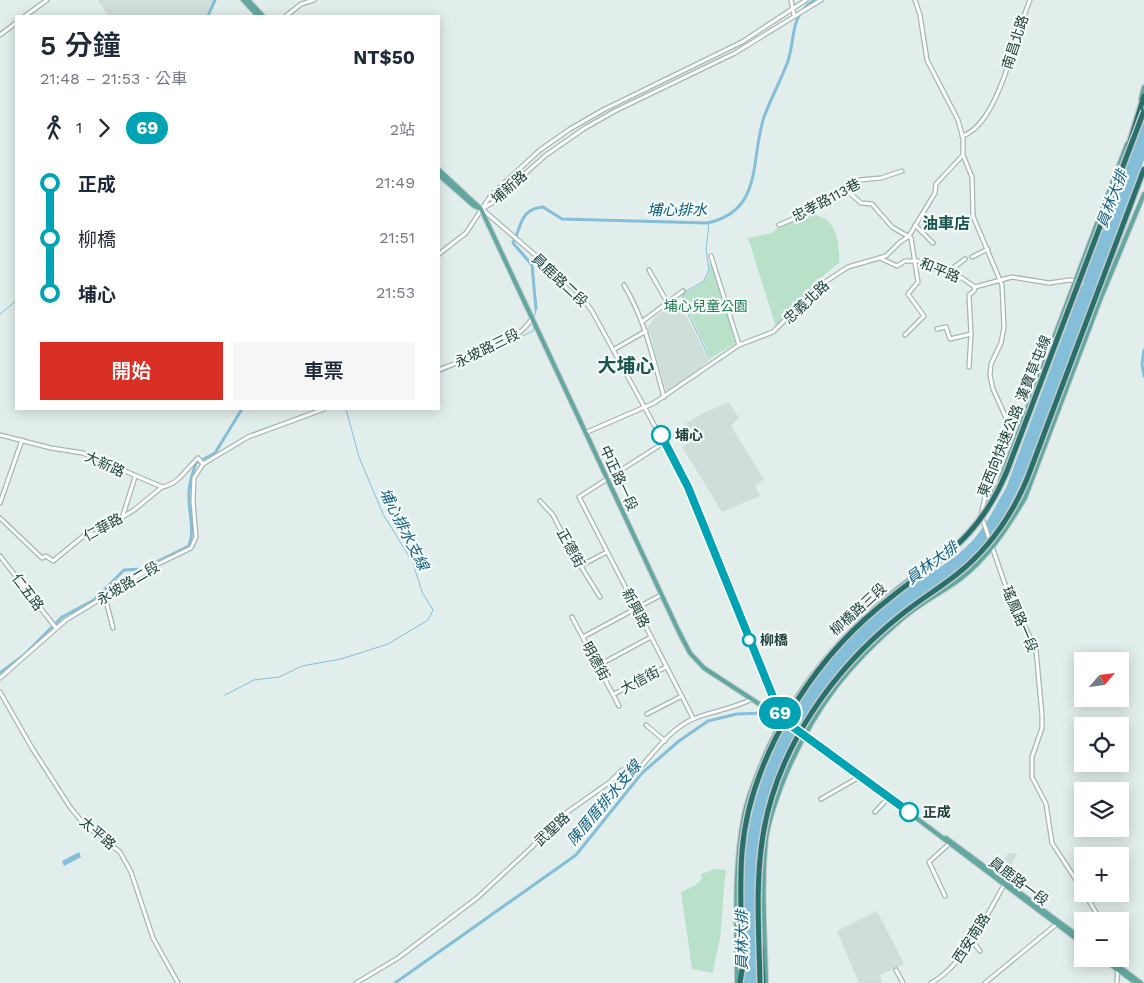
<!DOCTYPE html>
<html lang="zh-TW">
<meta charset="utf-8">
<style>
:root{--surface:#fff;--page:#f6f6f7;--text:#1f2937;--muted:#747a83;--accent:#d93025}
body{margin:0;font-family:"Work Sans","Noto Sans TC",sans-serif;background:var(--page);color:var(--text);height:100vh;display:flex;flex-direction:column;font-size:19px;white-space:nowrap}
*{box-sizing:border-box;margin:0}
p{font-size:16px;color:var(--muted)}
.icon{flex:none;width:28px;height:28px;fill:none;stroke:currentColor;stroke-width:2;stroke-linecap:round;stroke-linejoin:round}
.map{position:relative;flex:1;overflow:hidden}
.side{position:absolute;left:15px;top:15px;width:425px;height:395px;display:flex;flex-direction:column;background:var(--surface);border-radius:0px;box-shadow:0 2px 12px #0003}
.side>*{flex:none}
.badge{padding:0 10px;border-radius:16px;font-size:18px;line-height:32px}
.needle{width:32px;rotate:62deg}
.fabs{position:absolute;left:1074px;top:652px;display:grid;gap:10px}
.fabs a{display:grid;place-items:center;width:55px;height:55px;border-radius:0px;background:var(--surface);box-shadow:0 2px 12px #0003;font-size:25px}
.map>.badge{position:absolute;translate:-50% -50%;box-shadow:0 0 0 2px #fff}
.legs{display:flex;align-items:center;gap:8px;height:55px;padding:0 25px;font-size:16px}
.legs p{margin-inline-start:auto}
.headline{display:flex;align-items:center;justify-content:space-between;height:85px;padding:0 25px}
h1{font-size:28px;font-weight:600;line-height:38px}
.cta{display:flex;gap:10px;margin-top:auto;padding:10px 25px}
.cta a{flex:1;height:58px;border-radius:0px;background:var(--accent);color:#fff;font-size:20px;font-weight:600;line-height:58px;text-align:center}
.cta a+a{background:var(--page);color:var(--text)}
ul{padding:0 25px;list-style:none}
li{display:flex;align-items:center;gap:18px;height:55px;font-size:19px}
li i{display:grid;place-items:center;width:8px;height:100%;margin:0 6px;background:currentColor}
li i::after{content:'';width:12px;height:12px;margin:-6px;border:4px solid;border-radius:50%;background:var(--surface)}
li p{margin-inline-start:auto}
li:first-child i{background:linear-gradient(#0000 50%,currentColor 0)}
li:last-child i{background:linear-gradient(currentColor 50%,#0000 0)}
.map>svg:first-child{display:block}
.built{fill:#d0deda}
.green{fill:#b9e1ca}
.water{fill:#85bed8}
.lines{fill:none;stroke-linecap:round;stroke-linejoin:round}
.stream{stroke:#85bed8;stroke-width:1}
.canal{stroke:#85bed8;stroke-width:3}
.minor-casing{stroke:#a4b7b3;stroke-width:5.5}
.major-casing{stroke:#c1cac9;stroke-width:6}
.highway-casing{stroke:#c1cac9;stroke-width:8}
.minor{stroke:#fff;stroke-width:3}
.major{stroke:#63a8a0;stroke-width:4}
.highway{stroke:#29706c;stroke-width:5}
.highway-bridge-casing{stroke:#c1cac9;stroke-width:8;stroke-linecap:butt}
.highway-bridge{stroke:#29706c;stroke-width:5}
.line-1-casing{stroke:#fff;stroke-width:11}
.line-1{stroke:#00a3b4;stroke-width:8}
.stop-1-dot{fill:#fff;stroke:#00a3b4;stroke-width:2.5}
.labels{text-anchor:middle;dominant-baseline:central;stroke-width:4.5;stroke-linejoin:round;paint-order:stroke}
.street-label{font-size:14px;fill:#20413d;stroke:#f3faf8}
.park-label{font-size:14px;fill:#267c55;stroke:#f3faf8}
.stop-label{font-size:14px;font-weight:bold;fill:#20413d;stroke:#f3faf8;text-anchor:start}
.water-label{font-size:15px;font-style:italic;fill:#146083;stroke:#f3faf8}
.quarter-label{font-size:16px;font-weight:bold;fill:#1a5550;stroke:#f3faf8}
.district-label{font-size:19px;font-weight:bold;fill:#1a5550;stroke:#f3faf8}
</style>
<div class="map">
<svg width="1144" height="983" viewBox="0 0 1144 983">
<rect width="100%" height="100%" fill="#e2eeeb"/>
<g class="built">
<path d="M98,0H217L214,7L206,16H108Z"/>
<path d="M678,300L709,360L695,372L666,391L648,327L654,318Z"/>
<path d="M729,402L739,418L731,426L764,479L755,486L760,496L722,512L682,447L694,439L685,424L701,414Z"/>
<path d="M1009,853H1017L1007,877L996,869Z"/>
<path d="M877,911L904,964L880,975L882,983H859L837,931Z"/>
</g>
<g class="green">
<path d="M813,214C818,216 825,218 828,221C838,230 840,251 839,263L812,285L811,292L776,327L748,238L772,233L777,228Z"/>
<path d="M710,260L736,343L711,358L680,295C699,285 710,284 710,260Z"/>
<path d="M715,869L726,870C723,891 723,909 721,930C720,943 715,958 713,973L692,969L681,892L694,886L702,879L701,874Z"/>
</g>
<g class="water">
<path d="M1144,118V160C1119,226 1095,293 1070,360C1048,420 1026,483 991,537C967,572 915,599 882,628C827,677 781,744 763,817C751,863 758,935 758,983H744C744,936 740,887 747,840C757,768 801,681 856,632C875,615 896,597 917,582C933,571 952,561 966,547C983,532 994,508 1006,488Z"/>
<path d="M79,852L81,857L64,866L62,861Z"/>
</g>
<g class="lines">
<g class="stream">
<path d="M709,222L706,250L709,269L704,281L685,292L683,297L685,308L710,359"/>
<path d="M0,314L16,301"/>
<path d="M534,318L536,309"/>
<path d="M495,349L533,331L534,325"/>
<path d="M439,373L468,360"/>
<path d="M225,695L254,680L279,677L302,666L341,659L388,644L428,620L433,610L422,592L413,563L383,514L359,457L346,409"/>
</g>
<g class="canal">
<path d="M208,16L215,0"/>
<path d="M536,309L532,265L513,243C522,225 520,209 543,207L562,219L707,223C764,211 750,159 764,117C771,98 781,80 788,61C796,36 789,17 814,0"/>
<path d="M1144,350L1142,364L1144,376"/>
<path d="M0,673L24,655L62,617L94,600L124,570L142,569L189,546C195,530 189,515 189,498C188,486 192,475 196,463L215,453L242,409"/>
<path d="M395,983L576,855L642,773L679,741L708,721L737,714L766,713"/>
</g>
<defs>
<g id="minor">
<path d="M791,0L794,15"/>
<path d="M915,0L920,15L927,60L958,120L963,138V155L972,177L973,216L1002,285L1004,327L1001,343L991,364L990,375L993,389L1007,420V427L988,483L981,515L1006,587L1036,650L1042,715V728L1032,757V777L1046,804L1052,843L1082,889"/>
<path d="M25,16L47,0"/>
<path d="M286,16L301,4L314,0"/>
<path d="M0,35L16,23"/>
<path d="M962,136C999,125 1016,32 1030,0"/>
<path d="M845,189L861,203L872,204L892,227L911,238L918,282L908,294L924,316L905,335"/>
<path d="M482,209L579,293L592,311L688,487L782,719"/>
<path d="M482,209L492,203L546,155L585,128L615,111L735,53L821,0"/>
<path d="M779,225L809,212L859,180L881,178L902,171"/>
<path d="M915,225L933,243"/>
<path d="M439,254L466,233L491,195L540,150L570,129L603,110L742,42L806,0"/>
<path d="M711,256L739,345"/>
<path d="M972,257L988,249"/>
<path d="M882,259L897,266L905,261H918L928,267L956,274L975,287L1012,277L1049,283L1070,280L1082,283"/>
<path d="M649,270L667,302"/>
<path d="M949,271L965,259"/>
<path d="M624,285C645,320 653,358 664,397"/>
<path d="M643,321L683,291"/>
<path d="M937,329L946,327L950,339L971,334"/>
<path d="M613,350L646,331"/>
<path d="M969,367L971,334L969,295L974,291L975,287"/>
<path d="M439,370C467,358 514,346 531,320"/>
<path d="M585,433L654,403L739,345L773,332L819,286L848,267L886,256L899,243L909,236L935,193L936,184L963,155"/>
<path d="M0,435L51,448L83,453L162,487C179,484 186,469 198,458L203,464"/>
<path d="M665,442L579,497L693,718"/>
<path d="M540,501L553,515L572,552L600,597"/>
<path d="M0,503L22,440"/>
<path d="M123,515L135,477"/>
<path d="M0,518L42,558L46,556L53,561L86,534H95L134,510L162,487"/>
<path d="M0,556L56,628"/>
<path d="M580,566L607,552"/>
<path d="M105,597L113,628"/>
<path d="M572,617L619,706"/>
<path d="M583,637L661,595"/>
<path d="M599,665L651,637"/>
<path d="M0,678L66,620L158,564L191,548L196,537L193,501L194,478L203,464L248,437L324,409"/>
<path d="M0,692L32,748L70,807L83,823L120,852L131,872L153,938L178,983"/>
<path d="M614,694L666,667"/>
<path d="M647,714L682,696"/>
<path d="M646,725L665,741"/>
<path d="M821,799L861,776"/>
<path d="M875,812L889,797"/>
<path d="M1085,894L1101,921"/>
<path d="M945,896L929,862L950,843"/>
<path d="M971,939L980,951"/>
<path d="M896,970L903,983"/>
<path d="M356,983L398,958L477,898L532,847L556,820L610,782L622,770L632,777C650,758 669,729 693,719C712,711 733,709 752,699"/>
<path d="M931,983C962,967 987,915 1004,885"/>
<path d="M985,983L1058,923"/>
<path d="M1117,983L1118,959"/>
</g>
<g id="major">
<path d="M243,0L258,16"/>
<path d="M248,0L263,16"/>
<path d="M1141,99L1144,87"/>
<path d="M439,170L481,209L679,632L690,653L704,668L805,734L1082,943"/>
<path d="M439,175L474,206L479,208"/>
<path d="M1000,481L1127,144"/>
<path d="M989,501L997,487"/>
<path d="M946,838L1082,939"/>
<path d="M1103,959L1136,983"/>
<path d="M1109,959L1141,983"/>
<path d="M737,983C737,928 733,870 744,816C748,795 757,775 765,755C800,676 857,617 926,567"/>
<path d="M766,983C765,935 761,887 766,839C769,817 778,794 786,774C815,707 848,665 903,618C920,603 941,593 959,580C988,558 1007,528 1025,498L1100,300L1144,194"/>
</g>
<g id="highway">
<path d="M1128,148L1144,96"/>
<path d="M761,949L763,983"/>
<path d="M740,983L742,970"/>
</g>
</defs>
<use href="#minor" class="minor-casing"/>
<use href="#major" class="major-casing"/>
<use href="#highway" class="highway-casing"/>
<use href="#minor" class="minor"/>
<use href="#major" class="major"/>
<use href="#highway" class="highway"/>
<defs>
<g id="highway-bridge">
<path d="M742,970C742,931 739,891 742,852C749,761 810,664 879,607C936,559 976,545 1007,471L1144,111"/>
<path d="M760,983C759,934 755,884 763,835C777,748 833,669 901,615C918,601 938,589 956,575C989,549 1011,517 1027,479L1144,169"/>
</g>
</defs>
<use href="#highway-bridge" class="highway-bridge-casing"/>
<use href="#highway-bridge" class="highway-bridge"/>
</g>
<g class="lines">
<defs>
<path id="line-1" d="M661,435L688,487L782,719L909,812"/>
</defs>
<use href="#line-1" class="line-1-casing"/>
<use href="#line-1" class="line-1"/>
</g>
<g class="stop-1-dot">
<circle cx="661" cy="435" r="9"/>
<circle cx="749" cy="640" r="6"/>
<circle cx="909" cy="812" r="9"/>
</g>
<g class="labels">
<g class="street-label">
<text transform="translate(1015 42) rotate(-72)">南昌北路</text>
<text transform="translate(509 187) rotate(-41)">埔新路</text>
<text transform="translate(826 200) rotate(-28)">忠孝路113巷</text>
<text transform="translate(940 270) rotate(22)">和平路</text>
<text transform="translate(560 280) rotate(43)">員鹿路二段</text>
<text transform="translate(806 302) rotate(-43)">忠義北路</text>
<text transform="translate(487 348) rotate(-26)">永坡路三段</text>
<text transform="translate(1014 416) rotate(-68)">東西向快速公路 漢寶草屯線</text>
<text transform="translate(105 464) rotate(24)">大新路</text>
<text transform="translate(619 478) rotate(65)">中正路一段</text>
<text transform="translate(103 527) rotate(-29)">仁華路</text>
<text transform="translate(571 548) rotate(61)">正德街</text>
<text transform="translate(128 583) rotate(-31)">永坡路二段</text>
<text transform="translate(28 592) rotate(53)">仁五路</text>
<text transform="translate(636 608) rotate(62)">新興路</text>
<text transform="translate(858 609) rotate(-42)">柳橋路三段</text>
<text transform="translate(1020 619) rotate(67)">瑤鳳路一段</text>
<text transform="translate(596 661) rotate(61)">明德街</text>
<text transform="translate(640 680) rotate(-28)">大信街</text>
<text transform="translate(552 829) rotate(-43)">武聖路</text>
<text transform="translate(98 833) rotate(41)">太平路</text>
<text transform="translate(1019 881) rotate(37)">員鹿路一段</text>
<text transform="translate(971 938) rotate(-57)">西安南路</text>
</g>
<g class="park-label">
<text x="706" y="306">埔心兒童公園</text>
</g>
<g class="stop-label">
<text x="675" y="435">埔心</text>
<text x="760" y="640">柳橋</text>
<text x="923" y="812">正成</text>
</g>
<g class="water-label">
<text transform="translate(1112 199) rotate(-69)">員林大排</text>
<text x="677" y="210">埔心排水</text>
<text transform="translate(404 529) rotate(63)">埔心排水支線</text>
<text transform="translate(932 563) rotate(-36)">員林大排</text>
<text transform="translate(604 803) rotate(-50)">陳厝厝排水支線</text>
<text transform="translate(742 940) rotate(-90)">員林大排</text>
</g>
<g class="quarter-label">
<text x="946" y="223">油車店</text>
</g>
<g class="district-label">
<text x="626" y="365">大埔心</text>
</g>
</g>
</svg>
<div class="fabs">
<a><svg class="needle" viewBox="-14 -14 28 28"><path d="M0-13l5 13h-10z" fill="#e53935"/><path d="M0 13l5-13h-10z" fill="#747a83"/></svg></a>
<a><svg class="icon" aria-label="locate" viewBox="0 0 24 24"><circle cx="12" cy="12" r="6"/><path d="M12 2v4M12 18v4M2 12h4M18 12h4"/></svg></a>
<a><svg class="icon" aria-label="layers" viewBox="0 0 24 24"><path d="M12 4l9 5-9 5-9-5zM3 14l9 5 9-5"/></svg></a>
<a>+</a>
<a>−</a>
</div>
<b class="badge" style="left:780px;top:713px;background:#00a3b4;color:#fff">69</b>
<section class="side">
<div class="headline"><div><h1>5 分鐘</h1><p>21:48 – 21:53 · 公車</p></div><b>NT$50</b></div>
<div class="legs"><svg class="icon" aria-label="walk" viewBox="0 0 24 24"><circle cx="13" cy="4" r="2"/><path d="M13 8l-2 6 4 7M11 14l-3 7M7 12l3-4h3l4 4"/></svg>1<svg class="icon" aria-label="forward" viewBox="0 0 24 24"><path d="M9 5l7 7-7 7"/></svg><b class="badge" style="background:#00a3b4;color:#fff">69</b><p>2站</p></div>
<ul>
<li><i style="color:#00a3b4"></i><b>正成</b><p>21:49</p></li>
<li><i style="color:#00a3b4"></i><span>柳橋</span><p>21:51</p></li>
<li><i style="color:#00a3b4"></i><b>埔心</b><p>21:53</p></li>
</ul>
<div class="cta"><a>開始</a><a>車票</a></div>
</section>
</div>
